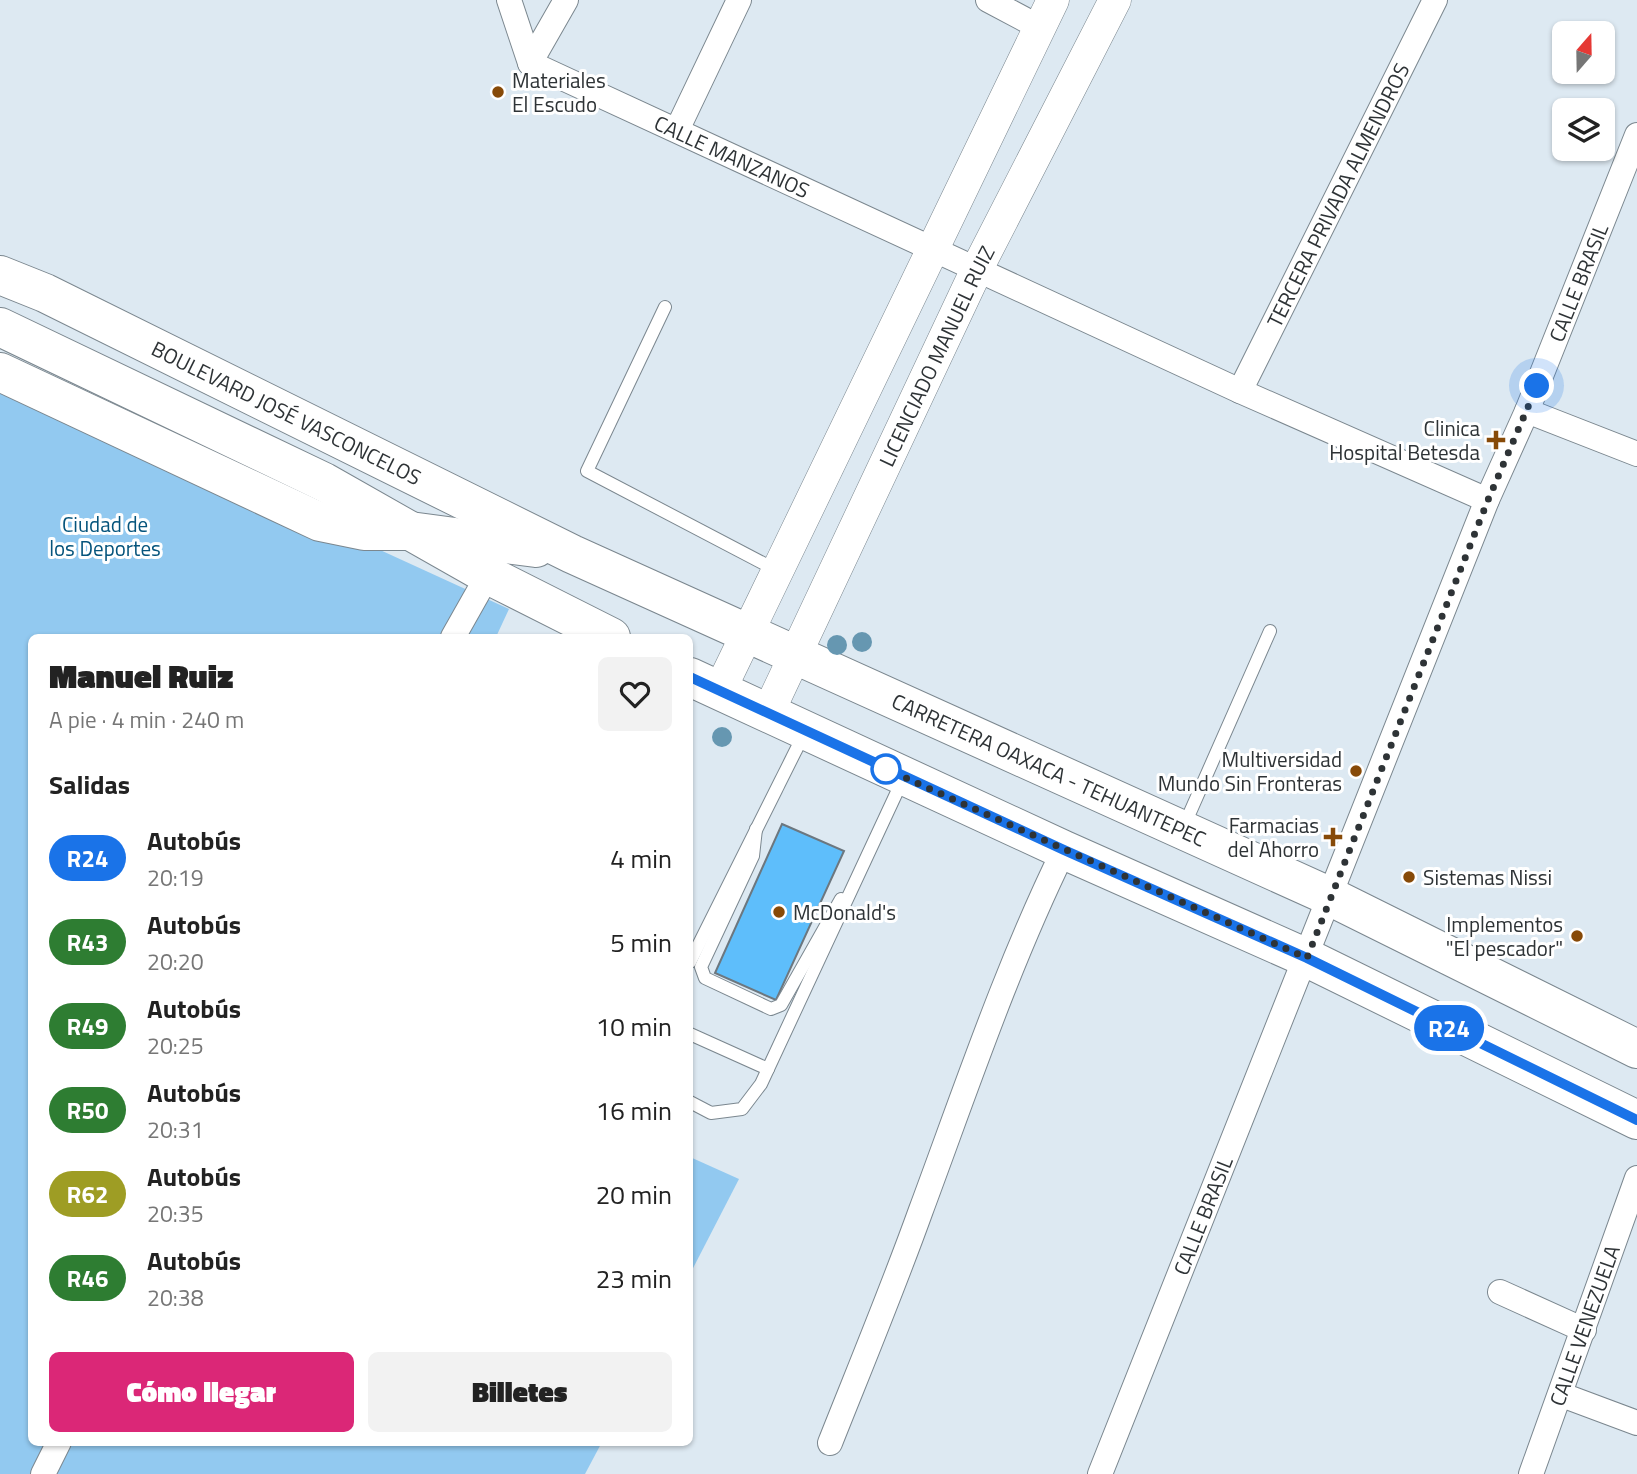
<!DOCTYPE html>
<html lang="es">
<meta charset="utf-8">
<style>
:root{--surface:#fff;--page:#f2f2f2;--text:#222;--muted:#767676;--accent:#db2777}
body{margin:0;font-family:"Titillium Web",sans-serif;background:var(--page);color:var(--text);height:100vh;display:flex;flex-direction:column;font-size:26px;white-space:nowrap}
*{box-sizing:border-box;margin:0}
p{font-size:23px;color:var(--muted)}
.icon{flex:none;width:38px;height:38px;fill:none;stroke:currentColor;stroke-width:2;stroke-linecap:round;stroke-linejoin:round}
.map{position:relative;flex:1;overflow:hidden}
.side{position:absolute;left:28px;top:634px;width:665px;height:812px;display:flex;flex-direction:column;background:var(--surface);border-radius:10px;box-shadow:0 2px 5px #0004}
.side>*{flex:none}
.badge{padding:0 14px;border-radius:23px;font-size:24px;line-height:46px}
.needle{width:46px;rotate:20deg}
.buttons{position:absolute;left:1552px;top:21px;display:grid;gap:14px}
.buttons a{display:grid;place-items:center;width:63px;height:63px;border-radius:10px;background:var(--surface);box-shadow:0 2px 5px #0004;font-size:35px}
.you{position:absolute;width:35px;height:35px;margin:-18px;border:5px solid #fff;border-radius:50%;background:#1a73e8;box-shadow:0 0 0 10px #1a73e833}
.map>.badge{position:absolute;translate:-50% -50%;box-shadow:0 0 0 4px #fff}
h2{padding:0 21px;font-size:26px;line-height:63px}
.round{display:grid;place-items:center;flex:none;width:74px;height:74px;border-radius:10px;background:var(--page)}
.overview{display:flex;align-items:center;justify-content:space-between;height:119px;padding:0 21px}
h1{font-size:33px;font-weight:800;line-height:52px}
.primary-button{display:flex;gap:14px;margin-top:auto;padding:14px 21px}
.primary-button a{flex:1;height:80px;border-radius:10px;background:var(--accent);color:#fff;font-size:28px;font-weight:800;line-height:80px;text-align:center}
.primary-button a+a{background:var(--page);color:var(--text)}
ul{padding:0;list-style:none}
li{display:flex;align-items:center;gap:21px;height:84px;padding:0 21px}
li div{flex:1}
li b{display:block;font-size:26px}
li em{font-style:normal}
li .badge{min-width:77px;font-weight:700;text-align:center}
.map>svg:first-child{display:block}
.green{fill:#92c9f0}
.building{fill:#5ebefb;stroke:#6c777f;stroke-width:2}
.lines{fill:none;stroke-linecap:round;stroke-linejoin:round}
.service-casing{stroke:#7b878f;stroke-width:14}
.minor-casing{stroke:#7b878f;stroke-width:26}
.tertiary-casing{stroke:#7b878f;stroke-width:33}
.primary-casing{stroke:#7b878f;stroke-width:40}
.service{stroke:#fff;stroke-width:12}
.minor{stroke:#fff;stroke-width:24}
.tertiary{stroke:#fff;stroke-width:32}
.primary{stroke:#fff;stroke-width:38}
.tree{fill:#6697b1}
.line-casing{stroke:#fff;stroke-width:16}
.line{stroke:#1a73e8;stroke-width:10}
.walk{stroke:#2e3336;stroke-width:7;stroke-dasharray:0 12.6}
.poi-dot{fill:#874a08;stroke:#fff;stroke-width:2.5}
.stop-dot{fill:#fff;stroke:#1a73e8;stroke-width:3.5}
.labels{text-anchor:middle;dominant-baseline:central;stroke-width:6;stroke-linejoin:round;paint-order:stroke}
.poi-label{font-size:21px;fill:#2e3336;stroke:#fff;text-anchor:end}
.street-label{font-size:21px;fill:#2e3336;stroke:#fff}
.park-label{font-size:21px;fill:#05547c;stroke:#fff}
</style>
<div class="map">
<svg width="1637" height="1474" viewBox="0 0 1637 1474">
<rect width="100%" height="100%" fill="#dde9f2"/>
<g class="green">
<path d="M0,376L509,609L496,637H32V1442H602L585,1474H0Z"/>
<path d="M690,1157L739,1179L690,1274Z"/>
</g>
<path class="building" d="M782,824L844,851L776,1000L715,973Z"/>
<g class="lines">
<defs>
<g id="service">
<path d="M665,307L587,471L778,571"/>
<path d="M1184,826L1270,631"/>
<path d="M756,829L753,856L701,967L705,978L771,1009L781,1005L841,899"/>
<path d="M690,962L805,732"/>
<path d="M690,1034L768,1069"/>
<path d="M690,1102L711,1113L742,1109L761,1084L903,779"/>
</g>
<g id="minor">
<path id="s1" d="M509,0L530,63L1240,391L1487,500"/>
<path d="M988,0L1039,27"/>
<path d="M530,63L566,0"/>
<path d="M677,130L739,0"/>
<path id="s2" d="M1240,391L1435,0"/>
<path d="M1527,411L1637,454"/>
<path d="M453,637L488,575"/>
<path d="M1500,1292L1584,1330"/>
<path d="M1562,1395L1637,1423"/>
<path d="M830,1443C861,1365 893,1288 921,1210C966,1089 1007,966 1064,850"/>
<path d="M43,1474L59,1442"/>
<path id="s3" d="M1100,1474L1487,500L1527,411L1637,135"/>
<path id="s4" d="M1531,1474L1637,1178"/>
</g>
<g id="tertiary">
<path d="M719,692L1053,0"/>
<path id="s5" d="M767,715L977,269L1115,0"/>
</g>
<g id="primary">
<path id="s6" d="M0,275L45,293L572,554L1331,897L1637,1049"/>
<path d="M0,327L324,482L488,575L611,637"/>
<path d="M0,372L320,522L364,531H410L536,548"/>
<path d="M690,677L1064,850L1307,958L1637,1120"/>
</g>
</defs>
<use href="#service" class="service-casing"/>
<use href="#minor" class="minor-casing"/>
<use href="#tertiary" class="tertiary-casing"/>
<use href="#primary" class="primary-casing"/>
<use href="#service" class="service"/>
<use href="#minor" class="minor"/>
<use href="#tertiary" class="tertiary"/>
<use href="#primary" class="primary"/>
</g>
<g class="tree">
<circle cx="862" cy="642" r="10"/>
<circle cx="837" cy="645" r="10"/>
<circle cx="722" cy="737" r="10"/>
</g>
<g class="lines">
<defs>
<path id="line" d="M690,677L1064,850L1307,958L1637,1120"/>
</defs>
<use href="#line" class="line-casing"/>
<use href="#line" class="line"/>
<path class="walk" d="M886,769L879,766L1307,958L1488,500L1537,386"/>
</g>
<g class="poi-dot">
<circle cx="498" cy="92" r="7"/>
<path d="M1492.5 429.5h7v7h7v7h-7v7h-7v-7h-7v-7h7z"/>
<circle cx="1356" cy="771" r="7"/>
<path d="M1329.5 826.5h7v7h7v7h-7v7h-7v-7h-7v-7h7z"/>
<circle cx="1409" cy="877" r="7"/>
<circle cx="779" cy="912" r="7"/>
<circle cx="1577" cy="936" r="7"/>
</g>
<circle class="stop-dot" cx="886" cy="769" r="14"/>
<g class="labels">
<g class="poi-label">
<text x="512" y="80" text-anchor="start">Materiales<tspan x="512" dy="24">El Escudo</tspan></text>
<text x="1480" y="428">Clinica<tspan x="1480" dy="24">Hospital Betesda</tspan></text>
<text x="1342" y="759">Multiversidad<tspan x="1342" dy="24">Mundo Sin Fronteras</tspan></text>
<text x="1319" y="825">Farmacias<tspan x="1319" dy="24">del Ahorro</tspan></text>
<text x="1423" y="877" text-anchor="start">Sistemas Nissi</text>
<text x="793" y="912" text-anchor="start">McDonald's</text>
<text x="1563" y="924">Implementos<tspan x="1563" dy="24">"El pescador"</tspan></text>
</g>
<g class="street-label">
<text stroke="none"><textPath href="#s1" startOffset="289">CALLE MANZANOS</textPath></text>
<text stroke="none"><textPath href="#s2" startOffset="219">TERCERA PRIVADA ALMENDROS</textPath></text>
<text stroke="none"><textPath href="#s3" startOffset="1284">CALLE BRASIL</textPath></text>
<text stroke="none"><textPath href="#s5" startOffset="397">LICENCIADO MANUEL RUIZ</textPath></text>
<text stroke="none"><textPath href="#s6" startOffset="318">BOULEVARD JOSÉ VASCONCELOS</textPath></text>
<text stroke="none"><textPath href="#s6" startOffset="1160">CARRETERA OAXACA - TEHUANTEPEC</textPath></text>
<text stroke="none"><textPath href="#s3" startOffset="278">CALLE BRASIL</textPath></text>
<text stroke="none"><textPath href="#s4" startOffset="158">CALLE VENEZUELA</textPath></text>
</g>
<g class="park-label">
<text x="105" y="524">Ciudad de<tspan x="105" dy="24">los Deportes</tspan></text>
</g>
</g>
</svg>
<div class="buttons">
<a><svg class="needle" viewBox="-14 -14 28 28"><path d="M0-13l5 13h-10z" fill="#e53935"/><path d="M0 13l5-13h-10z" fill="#767676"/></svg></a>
<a><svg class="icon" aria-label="layers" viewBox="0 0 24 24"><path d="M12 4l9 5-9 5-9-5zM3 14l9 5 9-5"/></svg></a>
</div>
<div class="you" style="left:1537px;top:386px"></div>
<b class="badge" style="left:1449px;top:1028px;background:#1a73e8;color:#fff">R24</b>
<section class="side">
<div class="overview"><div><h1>Manuel Ruiz</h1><p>A pie · 4 min · 240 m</p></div><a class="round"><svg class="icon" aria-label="heart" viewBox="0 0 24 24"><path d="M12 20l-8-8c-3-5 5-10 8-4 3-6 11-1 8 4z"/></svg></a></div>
<h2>Salidas</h2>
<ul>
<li><span class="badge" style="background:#1a73e8;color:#fff">R24</span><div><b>Autobús</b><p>20:19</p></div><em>4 min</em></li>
<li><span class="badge" style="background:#2e7d32;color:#fff">R43</span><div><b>Autobús</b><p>20:20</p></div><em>5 min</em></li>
<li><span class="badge" style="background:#2e7d32;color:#fff">R49</span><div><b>Autobús</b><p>20:25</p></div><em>10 min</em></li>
<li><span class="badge" style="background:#2e7d32;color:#fff">R50</span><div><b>Autobús</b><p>20:31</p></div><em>16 min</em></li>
<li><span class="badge" style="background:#9e9d24;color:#fff">R62</span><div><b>Autobús</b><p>20:35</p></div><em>20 min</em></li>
<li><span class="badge" style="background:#2e7d32;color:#fff">R46</span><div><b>Autobús</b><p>20:38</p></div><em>23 min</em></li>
</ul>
<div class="primary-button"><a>Cómo llegar</a><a>Billetes</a></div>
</section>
</div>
